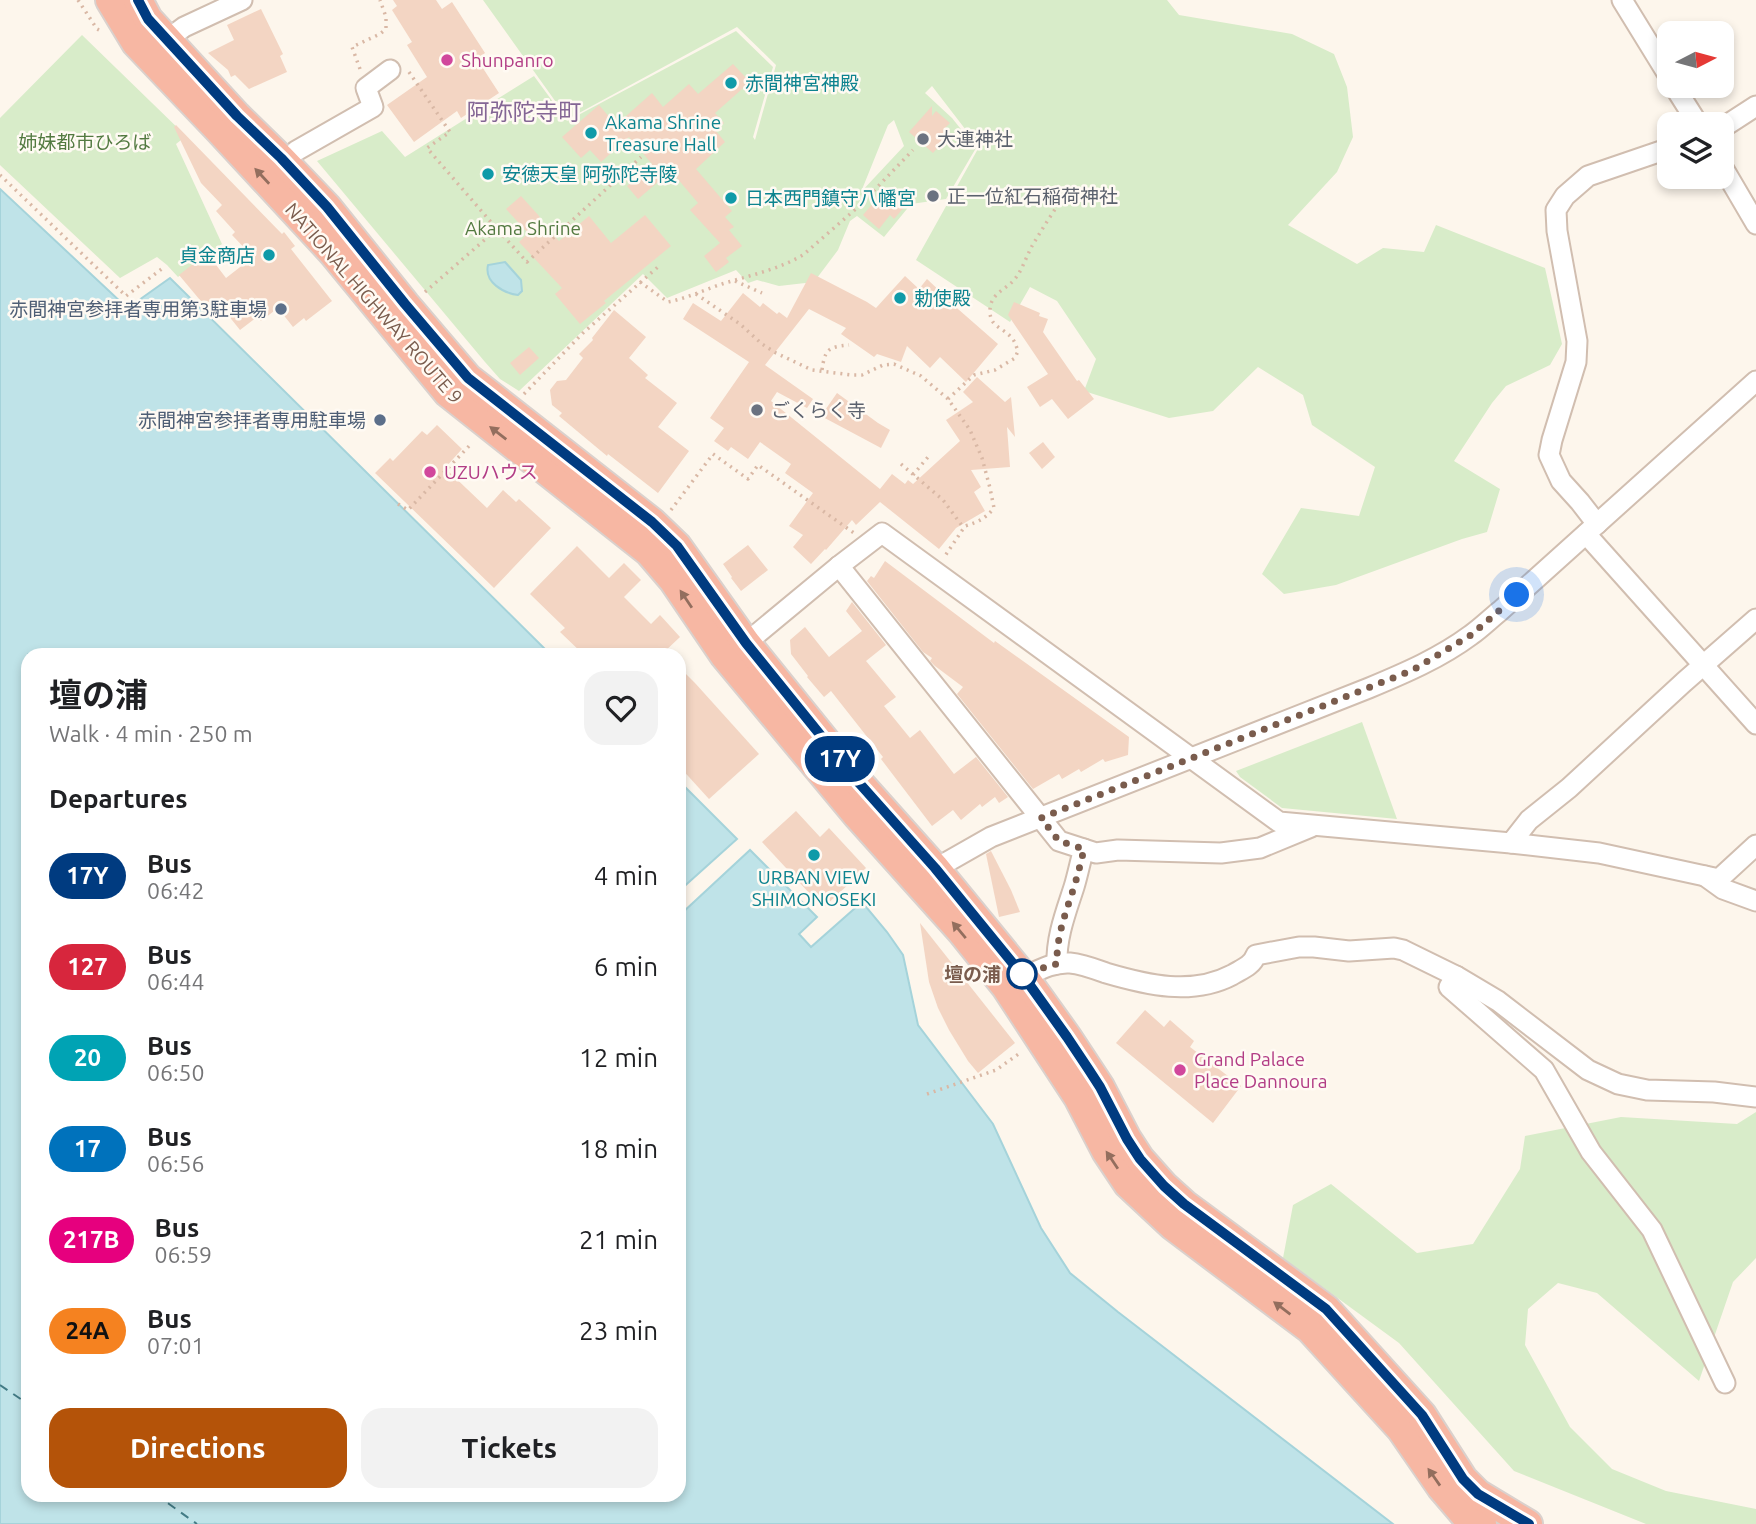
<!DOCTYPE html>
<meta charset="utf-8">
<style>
:root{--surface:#fff;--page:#f2f2f2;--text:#202124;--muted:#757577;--accent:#b45309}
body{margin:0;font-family:Ubuntu,"Noto Sans JP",sans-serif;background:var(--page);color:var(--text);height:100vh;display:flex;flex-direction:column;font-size:26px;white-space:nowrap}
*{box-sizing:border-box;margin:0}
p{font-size:23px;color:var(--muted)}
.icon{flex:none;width:38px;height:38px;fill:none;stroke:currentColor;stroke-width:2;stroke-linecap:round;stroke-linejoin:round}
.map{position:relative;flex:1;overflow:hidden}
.drawer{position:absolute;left:21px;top:648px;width:665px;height:854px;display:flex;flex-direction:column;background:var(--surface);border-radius:21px;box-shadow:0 4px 10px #0003}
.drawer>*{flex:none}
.badge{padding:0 14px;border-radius:23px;font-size:24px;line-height:46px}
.needle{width:46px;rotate:84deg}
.fabs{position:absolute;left:1657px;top:21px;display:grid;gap:14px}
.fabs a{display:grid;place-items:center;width:77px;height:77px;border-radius:14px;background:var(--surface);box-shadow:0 4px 10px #0003;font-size:35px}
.you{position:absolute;width:35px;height:35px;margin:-18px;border:5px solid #fff;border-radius:50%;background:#1a73e8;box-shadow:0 0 0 10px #1a73e833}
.map>.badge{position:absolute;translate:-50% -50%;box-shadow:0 0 0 4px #fff}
h2{padding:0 28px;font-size:26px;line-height:63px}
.round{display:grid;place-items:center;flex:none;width:74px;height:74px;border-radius:21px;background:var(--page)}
.summary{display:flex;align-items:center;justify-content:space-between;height:119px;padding:0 28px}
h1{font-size:33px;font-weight:700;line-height:52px}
.primary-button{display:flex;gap:14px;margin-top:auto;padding:14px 28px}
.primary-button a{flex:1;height:80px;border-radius:21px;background:var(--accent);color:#fff;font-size:28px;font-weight:700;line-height:80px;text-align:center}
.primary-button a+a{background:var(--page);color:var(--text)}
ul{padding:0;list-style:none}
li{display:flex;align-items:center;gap:21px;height:91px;padding:0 28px}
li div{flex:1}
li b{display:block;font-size:26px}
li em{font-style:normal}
li .badge{min-width:77px;font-weight:700;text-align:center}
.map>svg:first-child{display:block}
.green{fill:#d8ecc9;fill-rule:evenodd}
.water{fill:#bfe3e8;stroke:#a5d3da;stroke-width:2}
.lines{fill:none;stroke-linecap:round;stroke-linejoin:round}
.ferry{stroke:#437c86;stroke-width:2;stroke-dasharray:9 7;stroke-linecap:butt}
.building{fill:#f3d5c3}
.minor-casing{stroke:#d1beb0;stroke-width:23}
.highway-casing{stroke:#dad1cd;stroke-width:32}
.path{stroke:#d9b8a5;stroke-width:3.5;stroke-dasharray:2 5;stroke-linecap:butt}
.minor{stroke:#fff;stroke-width:19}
.highway{stroke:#f7b7a3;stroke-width:28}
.oneway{fill:#936e5e}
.line-casing{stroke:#fff;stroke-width:16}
.line{stroke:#003b80;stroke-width:10}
.walk{stroke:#7a5c4d;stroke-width:7;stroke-dasharray:0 12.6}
.hotel-dot{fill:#d1479c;stroke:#fffaf3;stroke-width:2.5}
.culture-dot{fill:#0f9aa8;stroke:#fffaf3;stroke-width:2.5}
.worship-dot{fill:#6b7280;stroke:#fffaf3;stroke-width:2.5}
.service-dot{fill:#5c6f8a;stroke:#fffaf3;stroke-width:2.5}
.stop-dot{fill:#fff;stroke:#003b80;stroke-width:3.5}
.labels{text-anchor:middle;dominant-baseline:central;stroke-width:5;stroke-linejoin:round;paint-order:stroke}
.hotel-label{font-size:19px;fill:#b23c85;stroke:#fffaf3;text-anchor:start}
.culture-label{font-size:19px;fill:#0d838f;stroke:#fffaf3;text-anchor:start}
.worship-label{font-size:19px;fill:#5b616d;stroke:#fffaf3;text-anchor:start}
.park-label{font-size:19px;fill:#537a41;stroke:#fffaf3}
.street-label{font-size:19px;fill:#7a5c4d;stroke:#fffaf3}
.service-label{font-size:19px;fill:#4e5e75;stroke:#fffaf3;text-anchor:end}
.stop-label{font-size:19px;font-weight:bold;fill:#7a5c4d;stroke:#fffaf3;text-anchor:end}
.quarter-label{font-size:23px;fill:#846695;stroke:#fffaf3}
</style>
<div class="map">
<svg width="1756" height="1524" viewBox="0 0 1756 1524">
<rect width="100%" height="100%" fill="#fdf6ec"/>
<g class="green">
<path d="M483,0H1167L1179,15L1292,34L1334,54L1347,87L1353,137L1337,172L1288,225L1357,264L1383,248L1424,252L1436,225L1545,268L1562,344L1550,365L1506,386L1492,403L1454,461L1500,489L1487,532L1462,539L1336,585L1284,594L1262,574L1301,508L1359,516L1375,467L1312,425L1303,395L1258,367L1213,411L1169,418L1084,391L1096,359L1057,301L1030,287L1010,322L916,260L979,147L932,86L925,93L952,118L976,148L946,199L911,204L884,237L857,216L850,221L838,250L814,282L779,286L757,280L748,283L736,270L667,298L643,274L519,391L500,379L485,362L317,161L382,131L405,157L534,76L567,121L736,31L773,67L753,137L755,140L776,65L737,27L568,119ZM894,120L904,146L861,192L888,125Z"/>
<path d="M82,35L186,136L176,144L222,244L178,277L167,265L157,257L120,278L0,165V118Z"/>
<path d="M1362,722L1397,819L1282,808L1240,777L1236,771Z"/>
<path d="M1756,1112V1258L1733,1282L1699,1381L1597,1293L1558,1283L1528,1309L1525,1345L1570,1427L1612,1469L1666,1491L1756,1509V1524H1646L1514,1471L1399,1343L1283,1258L1293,1205L1331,1184L1417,1253L1473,1244L1520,1169L1525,1136L1621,1117L1737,1124Z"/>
</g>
<g class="water">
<path d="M0,189L124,305H132L170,278L550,654H28V1494H679V910L682,913L750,850L817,917L799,934L811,947L862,902L887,932L903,955L918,1025L993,1124L1041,1228L1070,1273L1118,1312L1393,1524H0Z"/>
<path d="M505,262L521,280L522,291L518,295C503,293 484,282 488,265Z"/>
<path d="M679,781L737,839L679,891Z"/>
</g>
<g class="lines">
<g class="ferry">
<path d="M0,1385L28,1404"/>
<path d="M155,1494L197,1524"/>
</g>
</g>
<g class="building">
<path d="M393,0H436L442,9L452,2L485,53L477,59L499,93L461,118L457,111L414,142L387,105L427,77L407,45L412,42L392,10L397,6Z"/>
<path d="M261,9L283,54L280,56L287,72L249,89L235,75L231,77L228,70L208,53L234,40L227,25Z"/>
<path d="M733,64L750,82L715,113L724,123L716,131L725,142L696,169L732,211L725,217L734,227L729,230L742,246L726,258L729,262L716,272L704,256L720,243L690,210L698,203L671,171L638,199L627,186L652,164L629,137L601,162L590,150L581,158L562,137L599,105L616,125L652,93L663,107L689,84L698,94Z"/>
<path d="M932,106V116L936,111L950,123L943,130L949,135L933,153L909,132Z"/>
<path d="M176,125L282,234L284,232L295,246L291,249L332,301L306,321L304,318L293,327L278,308L261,321L257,317L240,330L220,305L210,312L179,275L207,253L226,278L253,257L232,235L235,232L216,211L222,205L201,183L174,127Z"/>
<path d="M886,188L906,205L894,219L890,215L879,229L863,215Z"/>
<path d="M521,196L540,217L538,219L559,241L589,216L611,243L645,215L671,246L604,301L606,303L580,324L555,294L562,288L519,242L528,233L506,209Z"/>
<path d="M811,273L867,302L876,308L905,276L919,289L927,279L943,294L942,295L998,344L966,382L940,357L930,368L907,346L901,362L877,354L874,357L841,334L846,328L809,309L765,365L813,399L807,408L777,392L771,401L880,489L892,474L905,484L908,480L913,484L960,441L946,420L973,402L963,392L977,377L1005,402L1011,397L1015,437L1007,427L1010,467L971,470L981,487L974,492L985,511L956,528L939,549L880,502L856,525L852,520L826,550L825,549L811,564L793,547L803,535L789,526L813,493L785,473L791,464L760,442L748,459L731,447L728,451L714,441L724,428L710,418L749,362L683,319L693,303L721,321L743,293L760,307L763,303L777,314L779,312L787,318Z"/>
<path d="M1014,302L1040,313L1039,316L1048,319L1043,332L1077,381L1079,380L1094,399L1068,419L1052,399L1040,407L1027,387L1048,374L1008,315Z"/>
<path d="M614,310L646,337L629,358L648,375L645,378L677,403L658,427L689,451L658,493L608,454L607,456L559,416L562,413L552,405L550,390L557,381L566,380L583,358L579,354L593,340L592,338Z"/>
<path d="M529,347L539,358L520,375L510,363Z"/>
<path d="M837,393L878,423L890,430L881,448L821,416Z"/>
<path d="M437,425L462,449L445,468L487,508L503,490L516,502L519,499L551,528L494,588L375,473L390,458L393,461L422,431L427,435Z"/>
<path d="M1043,442L1055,457L1042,469L1029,453Z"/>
<path d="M748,545L768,570L741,591L731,578L732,577L723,564Z"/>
<path d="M577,546L609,578L624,563L641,580L624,597L651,624L660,615L680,637L662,654H583L560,632L565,628L530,594Z"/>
<path d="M885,561L994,643L995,641L1129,737L1128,755L1105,762L1103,759L1081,772L1079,769L1062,779L1059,774L1033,789L957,694L963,687L935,666L930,661L932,658L923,652L867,581L871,576L874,578Z"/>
<path d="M852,602L886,645L866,661L896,697L884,706L910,738L920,730L954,774L976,757L1008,797L999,803L995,797L982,807L980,804L961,820L953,810L932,826L881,759L883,757L831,691L824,697L807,677L808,676L791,654L790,640L805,627L829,657L862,631L846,611Z"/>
<path d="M679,667L695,683L759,754L709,799L679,766Z"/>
<path d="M796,811L820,837L829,828L866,868L823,908L762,842Z"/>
<path d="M991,851L1011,890L1020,912L999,917L986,854Z"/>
<path d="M920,923L1015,1043L978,1073L968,1061L949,1030L938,1008L929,982Z"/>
<path d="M1145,1010L1164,1027L1170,1020L1194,1041L1190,1047L1241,1086L1213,1123L1116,1043Z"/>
</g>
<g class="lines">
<defs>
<g id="minor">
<path d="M1622,0L1670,78"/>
<path d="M168,39L184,27L242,0"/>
<path d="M1674,86L1698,124"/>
<path d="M1722,128L1756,106"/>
<path d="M296,151L373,107L366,88L390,70"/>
<path d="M1722,166L1756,224"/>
<path d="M1597,524L1580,502L1561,481L1549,455L1552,440L1576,362L1577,341L1557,231L1556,210L1565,196L1588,176L1670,148"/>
<path d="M1586,534L1756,724"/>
<path d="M839,566L1059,841L1096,853L1118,850L1221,853L1260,848L1311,827"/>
<path d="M737,648L746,643L839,566L882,533L1279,822L1511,843L1599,853L1719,879L1756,845"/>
<path d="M1511,843L1529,820L1569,788L1684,682L1756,619"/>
<path d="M926,874L991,837L1369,688C1405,673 1440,658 1471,635C1481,628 1490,619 1500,611L1756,381"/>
<path d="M1705,876L1723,889L1756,901"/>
<path d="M1057,964C1056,937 1066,912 1074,887C1078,874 1080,862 1084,849"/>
<path d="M1456,976L1449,987L1544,1070L1591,1152L1652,1230L1725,1383"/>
<path d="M1024,977C1039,970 1053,962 1070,963C1082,964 1095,969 1106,973C1147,985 1192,996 1232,975C1242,969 1252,966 1256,955L1299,947H1314L1349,951L1394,948L1403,950L1456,976L1498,1001L1588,1070L1618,1084L1647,1090L1714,1092L1756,1097"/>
</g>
<g id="highway">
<path d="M110,0L136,43L219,130L333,253L448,393L649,552L673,580L724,655L857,815L961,931L1006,987L1078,1097L1106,1151L1128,1184L1173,1226L1310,1329L1401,1429L1441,1487L1464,1514L1482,1524"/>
<path d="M138,0L148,19L237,116L280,158L327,207L405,304L468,378L652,522L677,546L746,643L860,784L935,868L1024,977L1067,1037L1100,1087L1127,1139L1140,1159L1164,1186L1184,1204L1326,1309L1422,1415L1463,1479L1478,1494L1528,1524"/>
</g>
</defs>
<use href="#minor" class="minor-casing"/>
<use href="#highway" class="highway-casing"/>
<g class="path">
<path d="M78,0L97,29L99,30"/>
<path d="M360,69L352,47L380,34L386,29V17L380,0"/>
<path d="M409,72L450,132L427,148L497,229"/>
<path d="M0,175L126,296L163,268"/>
<path d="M735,281L762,293"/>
<path d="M640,282L668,302C688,298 706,289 725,283C752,275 779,269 803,255L858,207L913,150"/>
<path d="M425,292L497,229L527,262L641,157"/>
<path d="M696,294L740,324L762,344L776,353L812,370L852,375H862L883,365L894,364L921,376L948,399L970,430L982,458L990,488L994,508C985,519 978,522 965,526L945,556"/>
<path d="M822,370C825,349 828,347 849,345"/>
<path d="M524,394L583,333L659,266"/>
<path d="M948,399L974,375L995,370L1015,358L1018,351C1016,346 1015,341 1011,337C1003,328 991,327 990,313C989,294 1004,291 1014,280C1022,271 1026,257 1032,246C1042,229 1053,212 1064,196"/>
<path d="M901,464L943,500L963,527"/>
<path d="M913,475L928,457"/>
<path d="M398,504L408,510L472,443"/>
<path d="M671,510L713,454L748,479L758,465L854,533"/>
<path d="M927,1094L996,1070L1020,1053"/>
</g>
<use href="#minor" class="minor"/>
<use href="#highway" class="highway"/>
</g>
<defs><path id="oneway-solid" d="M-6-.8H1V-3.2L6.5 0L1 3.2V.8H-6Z" transform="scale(1.75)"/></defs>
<g class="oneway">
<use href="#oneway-solid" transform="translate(262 176) rotate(-133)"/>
<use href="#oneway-solid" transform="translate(498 433) rotate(-142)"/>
<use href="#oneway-solid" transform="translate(686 599) rotate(-124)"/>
<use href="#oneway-solid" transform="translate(959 930) rotate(-130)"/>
<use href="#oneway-solid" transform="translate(1112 1160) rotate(-124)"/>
<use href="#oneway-solid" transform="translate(1282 1308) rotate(-143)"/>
<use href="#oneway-solid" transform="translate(1434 1477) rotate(-125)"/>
</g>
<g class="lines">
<defs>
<path id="line" d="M138,0L148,19L237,116L281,158L327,207L405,304L468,378L652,522L677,546L746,643L860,784L935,868L1024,977L1067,1037L1089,1070L1100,1087L1127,1139L1140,1159L1164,1186L1184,1204L1326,1309L1422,1415L1463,1479L1478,1494L1529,1524"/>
</defs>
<use href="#line" class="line-casing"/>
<use href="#line" class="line"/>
<path class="walk" d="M1022,974L1024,977L1047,966L1057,964C1056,937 1066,912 1074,887C1078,874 1081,862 1084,849L1059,841L1041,818L1413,670L1471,635L1517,595"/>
</g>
<g class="hotel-dot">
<circle cx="447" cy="60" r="7"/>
<circle cx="430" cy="472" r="7"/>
<circle cx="1180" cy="1070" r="7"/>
</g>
<g class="culture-dot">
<circle cx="731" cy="83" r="7"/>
<circle cx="591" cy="133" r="7"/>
<circle cx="488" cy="174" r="7"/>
<circle cx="731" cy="198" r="7"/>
<circle cx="269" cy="255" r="7"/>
<circle cx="900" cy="298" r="7"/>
<circle cx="814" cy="855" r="7"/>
</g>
<g class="worship-dot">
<circle cx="923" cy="139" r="7"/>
<circle cx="933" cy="196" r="7"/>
<circle cx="757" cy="410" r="7"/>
</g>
<g class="service-dot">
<circle cx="281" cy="309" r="7"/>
<circle cx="380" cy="420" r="7"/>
</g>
<circle class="stop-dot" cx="1022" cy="974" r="14"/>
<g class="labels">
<g class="hotel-label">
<text x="461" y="60">Shunpanro</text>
<text x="444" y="472">UZUハウス</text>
<text x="1194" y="1059">Grand Palace<tspan x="1194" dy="22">Place Dannoura</tspan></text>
</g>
<g class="culture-label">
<text x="745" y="83">赤間神宮神殿</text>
<text x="605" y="122">Akama Shrine<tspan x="605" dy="22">Treasure Hall</tspan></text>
<text x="502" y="174">安徳天皇 阿弥陀寺陵</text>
<text x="745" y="198">日本西門鎮守八幡宮</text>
<text x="255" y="255" text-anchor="end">貞金商店</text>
<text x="914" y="298">勅使殿</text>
<text x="814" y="877" text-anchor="middle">URBAN VIEW<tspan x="814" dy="22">SHIMONOSEKI</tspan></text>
</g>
<g class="worship-label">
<text x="937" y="139">大連神社</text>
<text x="947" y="196">正一位紅石稲荷神社</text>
<text x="771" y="410">ごくらく寺</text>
</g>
<g class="park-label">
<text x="85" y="142">姉妹都市ひろば</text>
<text x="523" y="228">Akama Shrine</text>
</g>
<g class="street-label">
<text transform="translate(374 303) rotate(49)">NATIONAL HIGHWAY ROUTE 9</text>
</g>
<g class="service-label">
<text x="267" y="309">赤間神宮参拝者専用第3駐車場</text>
<text x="366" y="420">赤間神宮参拝者専用駐車場</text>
</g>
<g class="stop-label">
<text x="1001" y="974">壇の浦</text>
</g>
<g class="quarter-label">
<text x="524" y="111">阿弥陀寺町</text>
</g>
</g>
</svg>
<div class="fabs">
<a><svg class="needle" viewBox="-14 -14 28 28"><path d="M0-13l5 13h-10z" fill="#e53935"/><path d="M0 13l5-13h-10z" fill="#757577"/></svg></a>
<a><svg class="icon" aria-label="layers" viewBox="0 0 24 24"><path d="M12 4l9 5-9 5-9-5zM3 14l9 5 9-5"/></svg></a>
</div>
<div class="you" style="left:1517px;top:595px"></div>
<b class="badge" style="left:840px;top:759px;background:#003b80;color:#fff">17Y</b>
<section class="drawer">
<div class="summary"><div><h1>壇の浦</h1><p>Walk · 4 min · 250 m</p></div><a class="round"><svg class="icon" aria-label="heart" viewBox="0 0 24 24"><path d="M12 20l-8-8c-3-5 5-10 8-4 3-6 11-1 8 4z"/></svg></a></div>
<h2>Departures</h2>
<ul>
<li><span class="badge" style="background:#003b80;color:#fff">17Y</span><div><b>Bus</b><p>06:42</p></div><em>4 min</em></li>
<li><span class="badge" style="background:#d7263d;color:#fff">127</span><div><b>Bus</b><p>06:44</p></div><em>6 min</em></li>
<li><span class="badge" style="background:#00a3b4;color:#fff">20</span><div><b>Bus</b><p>06:50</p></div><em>12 min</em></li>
<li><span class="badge" style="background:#0072bc;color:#fff">17</span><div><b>Bus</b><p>06:56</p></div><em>18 min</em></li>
<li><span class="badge" style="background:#e6007e;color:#fff">217B</span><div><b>Bus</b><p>06:59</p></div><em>21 min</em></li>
<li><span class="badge" style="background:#f58220;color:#111">24A</span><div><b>Bus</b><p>07:01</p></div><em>23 min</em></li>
</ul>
<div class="primary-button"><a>Directions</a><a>Tickets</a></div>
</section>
</div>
